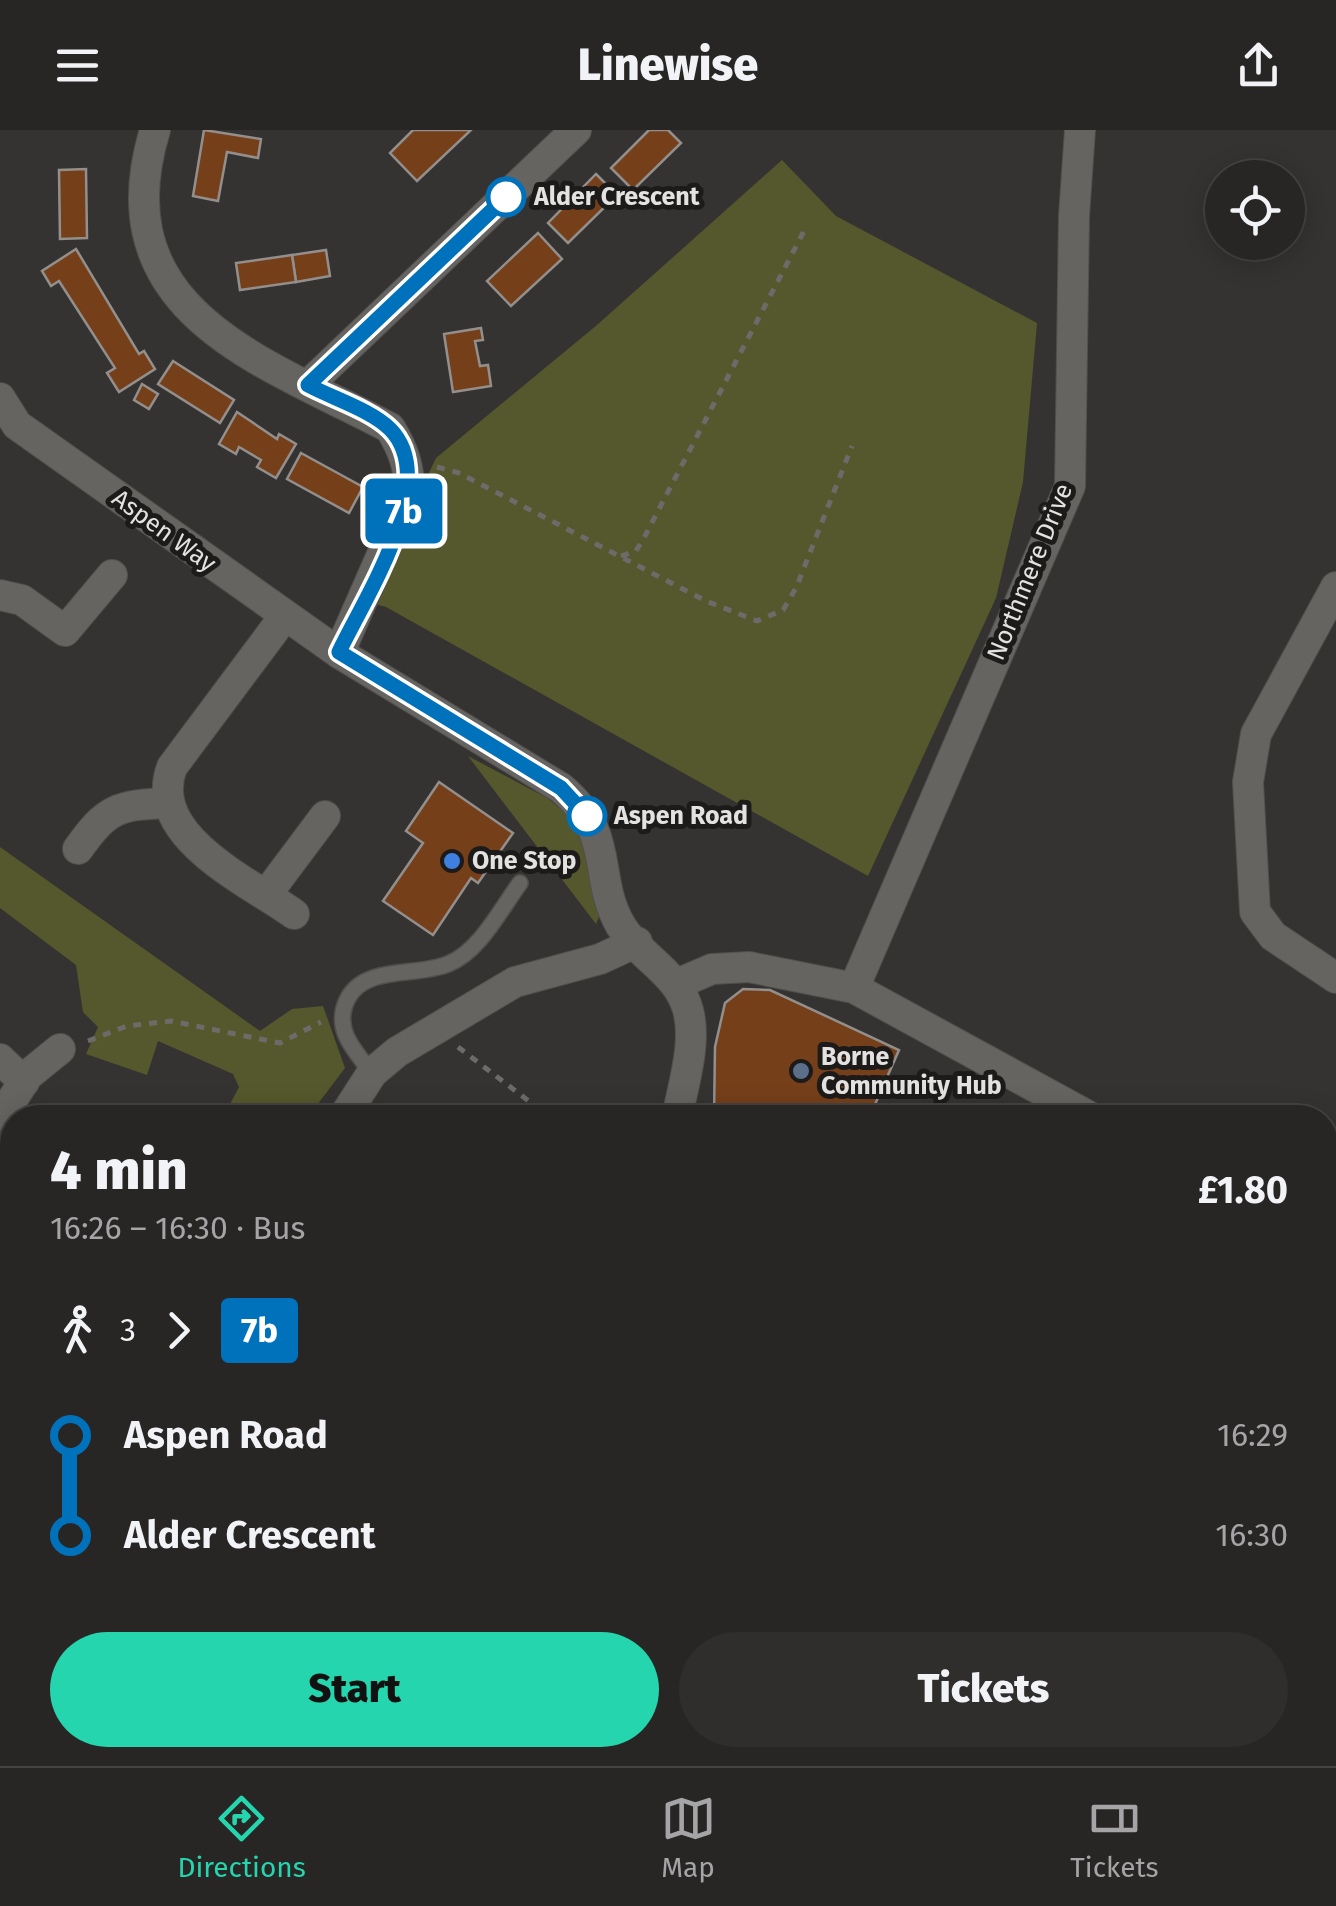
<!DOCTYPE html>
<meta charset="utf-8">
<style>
:root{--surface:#282625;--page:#302e2d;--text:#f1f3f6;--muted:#a5a5a7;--line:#444342;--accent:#25d5ae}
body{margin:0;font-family:"Fira Sans",sans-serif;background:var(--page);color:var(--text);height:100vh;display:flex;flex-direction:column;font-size:38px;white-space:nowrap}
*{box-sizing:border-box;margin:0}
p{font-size:32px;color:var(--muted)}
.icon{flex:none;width:55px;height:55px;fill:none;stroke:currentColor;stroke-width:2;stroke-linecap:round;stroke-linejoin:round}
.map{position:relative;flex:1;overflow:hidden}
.sheet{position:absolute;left:0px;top:975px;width:1338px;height:662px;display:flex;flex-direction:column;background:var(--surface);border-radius:40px 40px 0 0;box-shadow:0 5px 25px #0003,0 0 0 2px var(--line)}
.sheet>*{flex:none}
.badge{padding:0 20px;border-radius:8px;font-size:35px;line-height:65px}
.controls{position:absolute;left:1205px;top:30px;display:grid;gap:20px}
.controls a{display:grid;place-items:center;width:100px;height:100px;border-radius:50%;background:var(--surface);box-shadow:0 5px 25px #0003,0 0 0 2px var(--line);font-size:50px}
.map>.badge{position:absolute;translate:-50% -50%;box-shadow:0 0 0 5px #fff}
.legs{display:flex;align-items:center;gap:15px;height:110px;padding:0 50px;font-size:32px}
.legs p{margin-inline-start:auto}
.overview{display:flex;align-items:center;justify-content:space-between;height:170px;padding:0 50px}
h1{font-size:55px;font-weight:800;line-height:75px}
.cta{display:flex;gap:20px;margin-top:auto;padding:20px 50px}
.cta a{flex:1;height:115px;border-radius:60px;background:var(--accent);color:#111;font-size:40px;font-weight:800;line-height:115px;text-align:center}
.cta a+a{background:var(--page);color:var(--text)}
ul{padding:0 50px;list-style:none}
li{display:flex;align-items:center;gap:35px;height:100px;font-size:38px}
li i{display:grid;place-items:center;width:15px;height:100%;margin:0 12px;background:currentColor}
li i::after{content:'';width:25px;height:25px;margin:-12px;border:8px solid;border-radius:50%;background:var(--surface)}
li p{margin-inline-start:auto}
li:first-child i{background:linear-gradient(#0000 50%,currentColor 0)}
li:last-child i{background:linear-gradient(currentColor 50%,#0000 0)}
header{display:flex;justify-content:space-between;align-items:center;height:130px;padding:0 50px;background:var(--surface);font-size:45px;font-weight:800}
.tab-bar{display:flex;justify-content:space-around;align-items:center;height:140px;border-top:2px solid var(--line);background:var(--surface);font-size:28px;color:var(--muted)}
.tab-bar a{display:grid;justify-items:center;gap:5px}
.tab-bar .current{color:var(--accent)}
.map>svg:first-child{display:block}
.green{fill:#55582c}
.building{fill:#753f1a;stroke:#928f8d;stroke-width:2.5}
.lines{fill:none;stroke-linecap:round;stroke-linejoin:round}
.lane-casing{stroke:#504f4d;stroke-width:18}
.street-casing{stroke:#504f4d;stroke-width:32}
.path{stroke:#6d6b6a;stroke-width:5;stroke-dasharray:8 8;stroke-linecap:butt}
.lane{stroke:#656461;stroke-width:15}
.street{stroke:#656461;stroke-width:30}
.line-1-casing{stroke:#fff;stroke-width:22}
.line-1{stroke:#0072bc;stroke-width:15}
.stop-1-dot{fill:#fff;stroke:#0072bc;stroke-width:5}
.shop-dot{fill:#3f7fe0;stroke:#1c1b1a;stroke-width:4}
.service-dot{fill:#5c6f8a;stroke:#1c1b1a;stroke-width:4}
.labels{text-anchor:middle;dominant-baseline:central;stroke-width:10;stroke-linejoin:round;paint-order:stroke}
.stop-label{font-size:25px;font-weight:bold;fill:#e3e2e1;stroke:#1c1b1a;text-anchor:start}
.street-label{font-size:25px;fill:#e3e2e1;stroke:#1c1b1a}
.poi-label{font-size:25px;font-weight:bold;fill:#e3e2e1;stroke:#1c1b1a;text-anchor:start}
</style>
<header><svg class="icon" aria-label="menu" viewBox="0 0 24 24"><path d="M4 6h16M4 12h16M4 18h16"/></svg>Linewise<svg class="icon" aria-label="share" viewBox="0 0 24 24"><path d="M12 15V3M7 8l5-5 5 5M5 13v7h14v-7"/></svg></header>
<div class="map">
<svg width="1336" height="1636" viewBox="0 0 1336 1636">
<rect width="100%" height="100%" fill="#353331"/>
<g class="green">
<path d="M782,30L836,86L1037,193L1023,352L996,468L868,746L386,477L368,472L436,328L597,195Z"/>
<path d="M468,626L547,668L577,692L603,777L596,794Z"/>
<path d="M0,717L260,901L292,879L323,876L345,938L308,987H259L228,978L239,957L233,944L158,911L147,945L86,924L98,897L83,882L76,835L0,778Z"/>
<path d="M666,1625H777L776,1636H667Z"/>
</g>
<g class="building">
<path d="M204,0L261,9L258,28L227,22L218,71L193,66Z"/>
<path d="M413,0H471L417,51L390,23Z"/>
<path d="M649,0H668L681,13L633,60L611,38Z"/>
<path d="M86,39L87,108L60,109L59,40Z"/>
<path d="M596,44L617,65L568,113L548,93Z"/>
<path d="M538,103L562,129L511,176L487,151Z"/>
<path d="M76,119L139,224L144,221L155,239L119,262L107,243L115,238L59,151L51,156L42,141Z"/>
<path d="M326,120L330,146L296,152L292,125Z"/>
<path d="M292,125L296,152L240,160L236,133Z"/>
<path d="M481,198L483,210L475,211L480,236L488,235L491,256L453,262L444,204Z"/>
<path d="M173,231L234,270L220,293L158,254Z"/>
<path d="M142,254L158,264L149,279L134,270Z"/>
<path d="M237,282L277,309L279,304L296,314L276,348L257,337L261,330L239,317L236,324L219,314Z"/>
<path d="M301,323L363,357L349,383L287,349Z"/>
<path d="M439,652L513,703L478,753L471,748L433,805L383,771L423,713L406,701Z"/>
<path d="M743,859L770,860L899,920L869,988H714L715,917L725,873Z"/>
</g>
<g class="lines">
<defs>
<g id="lane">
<path d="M372,943C354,920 332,898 348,868C366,835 417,847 448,834C479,822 501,779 520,753"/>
<path d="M1325,1271L1336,1276"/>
</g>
<g id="street">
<path d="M155,0C100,181 261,230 390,298C403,319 410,338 409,363L339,523L561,658C617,705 592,747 621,796C640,828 678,842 688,880C697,913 683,955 677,988"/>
<path d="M308,255L576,0"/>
<path d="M0,268L17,295L339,523"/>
<path d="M1336,457L1256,604L1248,652L1255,782L1273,806L1336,848"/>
<path d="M0,465L22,470L65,501L112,445"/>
<path d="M284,487L172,637C146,706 248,751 294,784"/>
<path d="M78,719C107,678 118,675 168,673"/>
<path d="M266,765L325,686"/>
<path d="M677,854L712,839L749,837L854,858L1092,988"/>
<path d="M854,858L1070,356L1074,86L1080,0"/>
<path d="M0,929L24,952"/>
<path d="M343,988L372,943L397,922L515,852L600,829L637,812"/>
<path d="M0,989L28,945L60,919"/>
<path d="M1325,1111L1336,1117"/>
<path d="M0,1356H12"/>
<path d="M1325,1406L1336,1370"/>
<path d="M630,1625L631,1636"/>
<path d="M188,1636V1625"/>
<path d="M789,1636L790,1625"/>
<path d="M1287,1636L1288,1625"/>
</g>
</defs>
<use href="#lane" class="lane-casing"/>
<use href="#street" class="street-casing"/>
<g class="path">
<path d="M437,337L459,343L706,471L757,491L783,480L796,458L852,316"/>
<path d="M621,426L636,421L646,404L804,101"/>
<path d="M88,911L127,896L171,891L280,913L321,892"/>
<path d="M458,917L551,988"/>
</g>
<use href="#lane" class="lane"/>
<use href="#street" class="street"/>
</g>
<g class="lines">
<defs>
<path id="line-1" d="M506,67L308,255C332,268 371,280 390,299C442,351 364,469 339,522L561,658L587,686"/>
</defs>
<use href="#line-1" class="line-1-casing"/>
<use href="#line-1" class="line-1"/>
</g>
<g class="stop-1-dot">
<circle cx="506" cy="67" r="18"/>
<circle cx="587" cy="686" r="18"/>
</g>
<circle class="shop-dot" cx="452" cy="731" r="10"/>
<circle class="service-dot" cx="801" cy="941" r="10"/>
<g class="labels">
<g class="stop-label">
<text x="534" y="67">Alder Crescent</text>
<text x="614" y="686">Aspen Road</text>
</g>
<g class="street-label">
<text transform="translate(164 401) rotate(36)">Aspen Way</text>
<text transform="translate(1030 442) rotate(-68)">Northmere Drive</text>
</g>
<g class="poi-label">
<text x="472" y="731">One Stop</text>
<text x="821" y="927">Borne<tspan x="821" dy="29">Community Hub</tspan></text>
</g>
</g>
</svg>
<div class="controls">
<a><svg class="icon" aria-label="locate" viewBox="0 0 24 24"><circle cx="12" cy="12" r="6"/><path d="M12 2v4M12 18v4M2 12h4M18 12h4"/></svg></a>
</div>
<b class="badge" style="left:404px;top:381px;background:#0072bc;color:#fff">7b</b>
<section class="sheet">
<div class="overview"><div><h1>4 min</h1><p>16:26 – 16:30 · Bus</p></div><b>£1.80</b></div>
<div class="legs"><svg class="icon" aria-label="walk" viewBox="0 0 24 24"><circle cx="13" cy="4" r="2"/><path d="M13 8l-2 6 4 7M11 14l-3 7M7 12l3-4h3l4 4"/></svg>3<svg class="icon" aria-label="forward" viewBox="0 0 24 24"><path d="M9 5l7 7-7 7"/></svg><b class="badge" style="background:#0072bc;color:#fff">7b</b></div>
<ul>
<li><i style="color:#0072bc"></i><b>Aspen Road</b><p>16:29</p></li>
<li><i style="color:#0072bc"></i><b>Alder Crescent</b><p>16:30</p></li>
</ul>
<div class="cta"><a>Start</a><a>Tickets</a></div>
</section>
</div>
<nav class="tab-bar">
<a class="current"><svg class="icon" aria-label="directions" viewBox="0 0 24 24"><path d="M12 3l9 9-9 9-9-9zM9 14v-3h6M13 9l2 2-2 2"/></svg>Directions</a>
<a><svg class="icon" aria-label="map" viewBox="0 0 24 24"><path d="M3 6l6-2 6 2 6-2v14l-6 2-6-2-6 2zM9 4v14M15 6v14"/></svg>Map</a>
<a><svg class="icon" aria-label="tickets" viewBox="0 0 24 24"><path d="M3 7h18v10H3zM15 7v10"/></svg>Tickets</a>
</nav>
